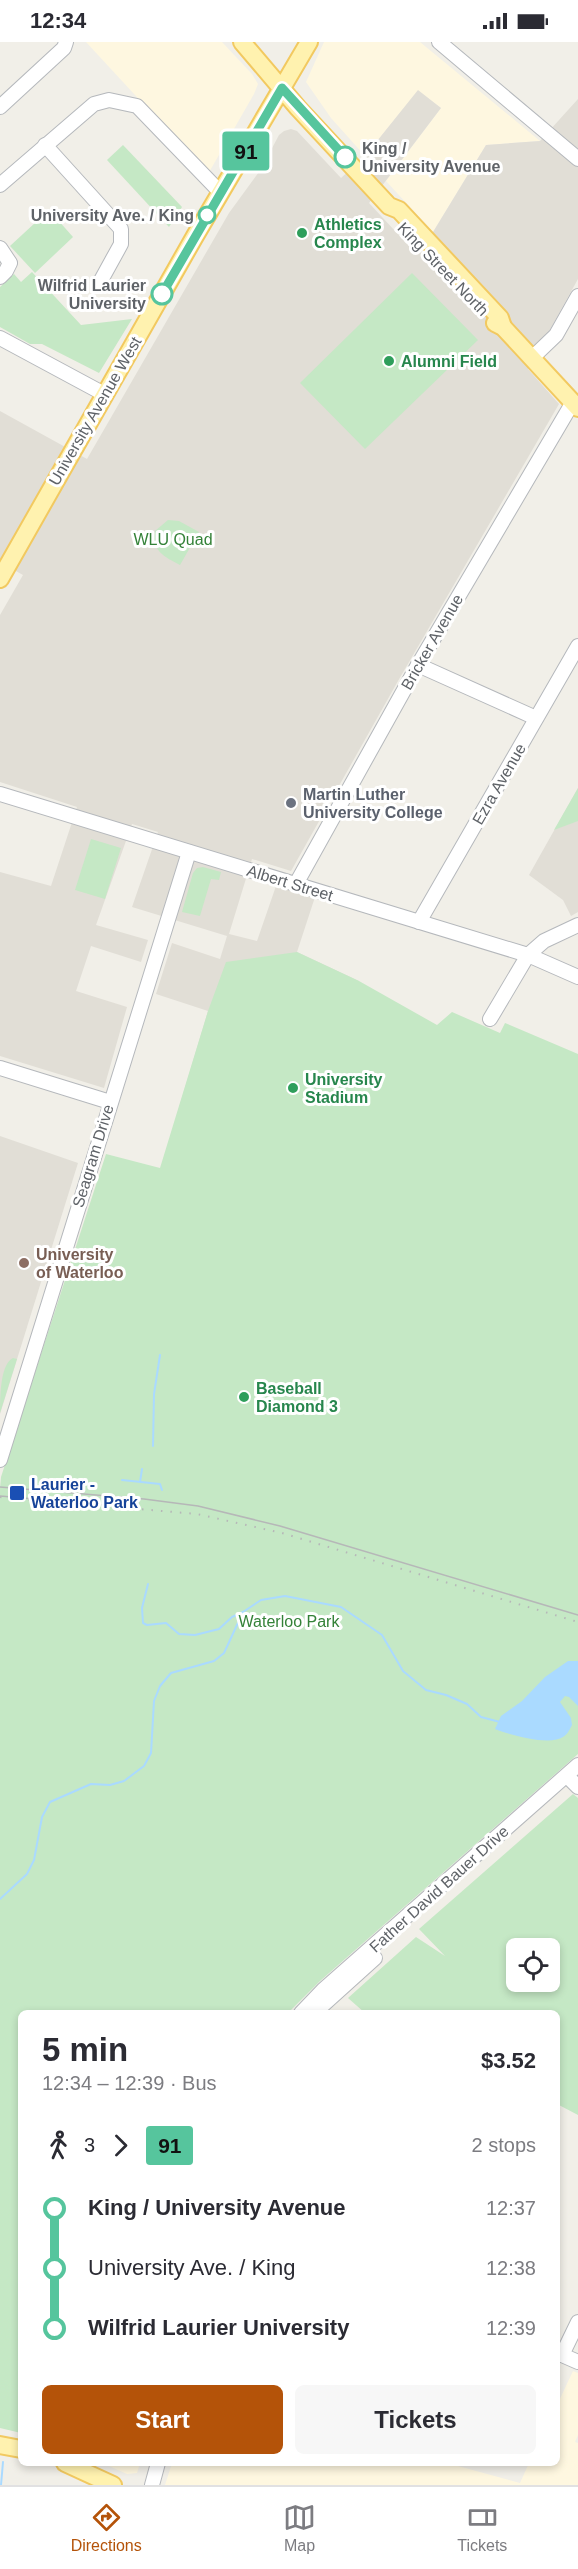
<!DOCTYPE html>
<meta charset="utf-8">
<style>
:root{--surface:#fff;--page:#f7f7f7;--text:#2b2b33;--muted:#7c7c81;--line:#e1e1e2;--accent:#b45309}
body{margin:0;font-family:Helvetica,sans-serif;background:var(--page);color:var(--text);height:100vh;display:flex;flex-direction:column;font-size:22px;white-space:nowrap}
*{box-sizing:border-box;margin:0}
p{font-size:20px;color:var(--muted)}
.icon{flex:none;width:33px;height:33px;fill:none;stroke:currentColor;stroke-width:2;stroke-linecap:round;stroke-linejoin:round}
.map{position:relative;flex:1;overflow:hidden}
.side{position:absolute;left:18px;top:1968px;width:542px;height:456px;display:flex;flex-direction:column;background:var(--surface);border-radius:9px;box-shadow:0 3px 9px #0003}
.side>*{flex:none}
.badge{padding:0 12px;border-radius:4px;font-size:21px;line-height:39px}
.tools{position:absolute;left:506px;top:1896px;display:grid;gap:12px}
.tools a{display:grid;place-items:center;width:54px;height:54px;border-radius:9px;background:var(--surface);box-shadow:0 3px 9px #0003;font-size:30px}
.map>.badge{position:absolute;translate:-50% -50%;box-shadow:0 0 0 3px #fff}
.legs{display:flex;align-items:center;gap:9px;height:66px;padding:0 24px;font-size:20px}
.legs p{margin-inline-start:auto}
.headline{display:flex;align-items:center;justify-content:space-between;height:102px;padding:0 24px}
h1{font-size:33px;font-weight:700;line-height:45px}
.button{display:flex;gap:12px;margin-top:auto;padding:12px 24px}
.button a{flex:1;height:69px;border-radius:9px;background:var(--accent);color:#fff;font-size:24px;font-weight:700;line-height:69px;text-align:center}
.button a+a{background:var(--page);color:var(--text)}
ul{padding:0 24px;list-style:none}
li{display:flex;align-items:center;gap:21px;height:60px;font-size:22px}
li i{display:grid;place-items:center;width:9px;height:100%;margin:0 8px;background:currentColor}
li i::after{content:'';width:15px;height:15px;margin:-8px;border:4px solid;border-radius:50%;background:var(--surface)}
li p{margin-inline-start:auto}
li:first-child i{background:linear-gradient(#0000 50%,currentColor 0)}
li:last-child i{background:linear-gradient(currentColor 50%,#0000 0)}
.status{display:flex;justify-content:space-between;align-items:center;height:42px;padding:0 30px;background:var(--surface);direction:ltr}
.status svg{height:16px;fill:currentColor}
.menu{display:flex;justify-content:space-around;align-items:center;height:84px;border-top:2px solid var(--line);background:var(--surface);font-size:16px;color:var(--muted)}
.menu a{display:grid;justify-items:center;gap:3px}
.menu .on{color:var(--accent)}
.map>svg:first-child{display:block}
.commercial{fill:#fef7e0}
.education{fill:#e1ded6}
.green{fill:#c5e8c5;fill-rule:evenodd}
.water{fill:#aadaff}
.lines{fill:none;stroke-linecap:round;stroke-linejoin:round}
.stream{stroke:#aadaff;stroke-width:2}
.minor-casing{stroke:#b5b8bc;stroke-width:16}
.major-casing{stroke:#f2c960;stroke-width:20}
.minor{stroke:#fff;stroke-width:14}
.major{stroke:#fff2af;stroke-width:16}
.tram{stroke:#b6b7b8;stroke-width:1.5}
.rail{stroke:#b6b7b8;stroke-width:2;stroke-dasharray:1.5 8;stroke-linecap:butt}
.line-1-casing{stroke:#fff;stroke-width:14}
.line-1{stroke:#56c59d;stroke-width:9}
.stop-1-dot{fill:#fff;stroke:#56c59d;stroke-width:3}
.leisure-dot{fill:#2e9e5b;stroke:#fff;stroke-width:2}
.worship-dot{fill:#6b7280;stroke:#fff;stroke-width:2}
.education-dot{fill:#8d6e63;stroke:#fff;stroke-width:2}
.transit-dot{fill:#1a4fb4;stroke:#fff;stroke-width:2}
.labels{text-anchor:middle;dominant-baseline:central;stroke-width:6;stroke-linejoin:round;paint-order:stroke}
.stop-label{font-size:16px;font-weight:bold;fill:#5f6368;stroke:#fff;text-anchor:end}
.leisure-label{font-size:16px;font-weight:bold;fill:#27864d;stroke:#fff;text-anchor:start}
.street-label{font-size:16px;fill:#5f6368;stroke:#fff}
.park-label{font-size:16px;fill:#348238;stroke:#fff}
.worship-label{font-size:16px;font-weight:bold;fill:#5b616d;stroke:#fff;text-anchor:start}
.education-label{font-size:16px;font-weight:bold;fill:#785e54;stroke:#fff;text-anchor:start}
.transit-label{font-size:16px;font-weight:bold;fill:#164399;stroke:#fff;text-anchor:start}
</style>
<div class="status"><b>12:34</b><svg viewBox="0 0 49 12"><path d="M0 12V9h3v3zM5 12V6h3v6zM10 12V3h3v9zM15 12V0h3v12zM26 1h20v11H26zM47 4h2v5h-2z"/></svg></div>
<div class="map">
<svg width="578" height="2443" viewBox="0 0 578 2443">
<rect width="100%" height="100%" fill="#f1efe8"/>
<g class="commercial">
<path d="M86,0H222L252,32L258,42L254,52L208,132Z"/>
<path d="M324,0H420L540,99L486,103L433,190L386,139L441,66L418,49L365,114L331,76L306,40Z"/>
<path d="M573,2329L578,2331V2393L575,2400L578,2401V2443H165L172,2421H447L520,2441L529,2421H556L557,2363Z"/>
<path d="M102,2421H140L137,2431L127,2432Z"/>
</g>
<g class="education">
<path d="M418,48L441,66L369,161L409,204L433,190L486,103L540,99L578,57V237L528,327L559,362L398,639L291,829L252,817L229,892L257,899L276,844L315,855L297,910L359,939L166,1109L208,969L156,952L172,901L220,917L227,894L132,865L158,790L132,782L96,883L148,898L141,920L91,904L76,949L127,965L104,1046L0,1014V830L51,844L77,765L0,740V573L23,533L0,520V369L87,417L229,171L261,127L279,93L284,89L291,87L297,89L341,136L365,114Z"/>
<path d="M578,746V870L571,874L563,858L529,833Z"/>
<path d="M0,1094L78,1121L0,1372Z"/>
</g>
<g class="green">
<path d="M123,103L182,165L169,185L107,118Z"/>
<path d="M49,168L73,195L35,231L10,204Z"/>
<path d="M32,230L81,283L132,277L99,331L42,302H30L0,285V245L14,232L21,240Z"/>
<path d="M412,231L478,298L365,407L300,341Z"/>
<path d="M168,478L179,479L199,490L180,523C165,515 151,509 155,489Z"/>
<path d="M578,746V779L554,788Z"/>
<path d="M91,797L121,806L105,857L75,848Z"/>
<path d="M203,825L221,830L219,838L211,837L200,874L182,870L193,831L197,826Z"/>
<path d="M297,910L359,939L437,983L452,970L500,991L505,981L578,1012V1712L320,1939L288,1971H21V2391L0,2386V1446L1,1435L106,1112L160,1126L208,969L226,920Z"/>
<path d="M13,1316L17,1317L0,1371C0,1356 0,1322 13,1316Z"/>
<path d="M573,1752L578,1756V2073L557,2062L556,1971H365L348,1956L416,1895L445,1914L419,1887ZM549,1906V1940H516V1906Z"/>
</g>
<path class="water" d="M568,1619H578V1664L569,1655L565,1654L560,1660L571,1676L572,1683C570,1687 567,1693 563,1695C550,1704 510,1693 495,1687L501,1674L522,1659L545,1635Z"/>
<g class="lines">
<g class="stream">
<path d="M153,1404L154,1352L160,1313"/>
<path d="M122,1438L160,1442L162,1448"/>
<path d="M140,1440L142,1427"/>
<path d="M148,1542L142,1566L143,1581L147,1583L166,1581L179,1592L195,1593L219,1587L232,1575L243,1570"/>
<path d="M0,1857L27,1832L34,1818L42,1775L50,1760L91,1742L110,1743L124,1739L144,1724L151,1711L154,1659L160,1644L171,1631L214,1619L224,1611L243,1570L261,1558L285,1554L341,1565L382,1593L403,1629L426,1648L446,1653L467,1662L481,1675L500,1680"/>
<path d="M1,2443L3,2420"/>
</g>
<defs>
<g id="minor">
<path d="M439,0L578,117"/>
<path d="M0,65L64,6L66,0"/>
<path d="M45,103L121,187V202L99,242"/>
<path d="M0,143L94,62L109,58L137,64L220,150"/>
<path d="M0,206L10,221L6,229L0,235"/>
<path d="M0,296L106,353"/>
<path d="M532,316L556,293L578,254"/>
<path d="M418,623L536,676"/>
<path d="M0,752L528,913L578,935"/>
<path d="M296,842L418,623L573,360"/>
<path d="M419,880L578,604"/>
<path d="M490,977L528,913L544,899L578,883"/>
<path d="M0,1026L110,1060"/>
<path d="M0,1418L189,810"/>
<path d="M567,1734L578,1745"/>
<path d="M301,1971L323,1948L578,1723"/>
<path d="M314,1971L375,1916"/>
<path d="M578,2280L562,2313L578,2320"/>
<path d="M152,2443L158,2421"/>
</g>
<g id="major">
<path d="M242,0L298,66L389,164L399,168L500,276L503,285"/>
<path d="M495,281L503,285L578,366"/>
<path d="M0,537L195,194L309,0"/>
<path d="M0,2403L21,2407"/>
<path d="M65,2421L113,2443"/>
</g>
</defs>
<use href="#minor" class="minor-casing"/>
<use href="#major" class="major-casing"/>
<use href="#minor" class="minor"/>
<use href="#major" class="major"/>
<g class="tram">
<path d="M0,1445L144,1457L198,1464L280,1484L578,1573"/>
<path d="M0,1454L116,1464"/>
</g>
<path class="rail" d="M0,1455L197,1472L282,1491L578,1580"/>
</g>
<g class="lines">
<defs>
<path id="line-1" d="M162,252L282,46L345,115"/>
</defs>
<use href="#line-1" class="line-1-casing"/>
<use href="#line-1" class="line-1"/>
</g>
<g class="stop-1-dot">
<circle cx="345" cy="115" r="10"/>
<circle cx="207" cy="173" r="8"/>
<circle cx="162" cy="252" r="10"/>
</g>
<g class="leisure-dot">
<circle cx="302" cy="191" r="6"/>
<circle cx="389" cy="319" r="6"/>
<circle cx="293" cy="1046" r="6"/>
<circle cx="244" cy="1355" r="6"/>
</g>
<circle class="worship-dot" cx="291" cy="761" r="6"/>
<circle class="education-dot" cx="24" cy="1221" r="6"/>
<rect class="transit-dot" x="9" y="1443" width="16" height="16" rx="3"/>
<g class="labels">
<g class="stop-label">
<text x="362" y="106" text-anchor="start">King /<tspan x="362" dy="18">University Avenue</tspan></text>
<text x="194" y="173">University Ave. / King</text>
<text x="146" y="243">Wilfrid Laurier<tspan x="146" dy="18">University</tspan></text>
</g>
<g class="leisure-label">
<text x="314" y="182">Athletics<tspan x="314" dy="18">Complex</tspan></text>
<text x="401" y="319">Alumni Field</text>
<text x="305" y="1037">University<tspan x="305" dy="18">Stadium</tspan></text>
<text x="256" y="1346">Baseball<tspan x="256" dy="18">Diamond 3</tspan></text>
</g>
<g class="street-label">
<text transform="translate(443 227) rotate(46)">King Street North</text>
<text transform="translate(95 369) rotate(-60)">University Avenue West</text>
<text transform="translate(432 600) rotate(-60)">Bricker Avenue</text>
<text transform="translate(499 742) rotate(-60)">Ezra Avenue</text>
<text transform="translate(290 841) rotate(17)">Albert Street</text>
<text transform="translate(93 1114) rotate(-73)">Seagram Drive</text>
<text transform="translate(439 1847) rotate(-42)">Father David Bauer Drive</text>
</g>
<g class="park-label">
<text x="173" y="497">WLU Quad</text>
<text x="289" y="1579">Waterloo Park</text>
</g>
<g class="worship-label">
<text x="303" y="752">Martin Luther<tspan x="303" dy="18">University College</tspan></text>
</g>
<g class="education-label">
<text x="36" y="1212">University<tspan x="36" dy="18">of Waterloo</tspan></text>
</g>
<g class="transit-label">
<text x="31" y="1442">Laurier -<tspan x="31" dy="18">Waterloo Park</tspan></text>
</g>
</g>
</svg>
<div class="tools">
<a><svg class="icon" aria-label="locate" viewBox="0 0 24 24"><circle cx="12" cy="12" r="6"/><path d="M12 2v4M12 18v4M2 12h4M18 12h4"/></svg></a>
</div>
<b class="badge" style="left:246px;top:109px;background:#56c59d;color:#111">91</b>
<section class="side">
<div class="headline"><div><h1>5 min</h1><p>12:34 – 12:39 · Bus</p></div><b>$3.52</b></div>
<div class="legs"><svg class="icon" aria-label="walk" viewBox="0 0 24 24"><circle cx="13" cy="4" r="2"/><path d="M13 8l-2 6 4 7M11 14l-3 7M7 12l3-4h3l4 4"/></svg>3<svg class="icon" aria-label="forward" viewBox="0 0 24 24"><path d="M9 5l7 7-7 7"/></svg><b class="badge" style="background:#56c59d;color:#111">91</b><p>2 stops</p></div>
<ul>
<li><i style="color:#56c59d"></i><b>King / University Avenue</b><p>12:37</p></li>
<li><i style="color:#56c59d"></i><span>University Ave. / King</span><p>12:38</p></li>
<li><i style="color:#56c59d"></i><b>Wilfrid Laurier University</b><p>12:39</p></li>
</ul>
<div class="button"><a>Start</a><a>Tickets</a></div>
</section>
</div>
<nav class="menu">
<a class="on"><svg class="icon" aria-label="directions" viewBox="0 0 24 24"><path d="M12 3l9 9-9 9-9-9zM9 14v-3h6M13 9l2 2-2 2"/></svg>Directions</a>
<a><svg class="icon" aria-label="map" viewBox="0 0 24 24"><path d="M3 6l6-2 6 2 6-2v14l-6 2-6-2-6 2zM9 4v14M15 6v14"/></svg>Map</a>
<a><svg class="icon" aria-label="tickets" viewBox="0 0 24 24"><path d="M3 7h18v10H3zM15 7v10"/></svg>Tickets</a>
</nav>
